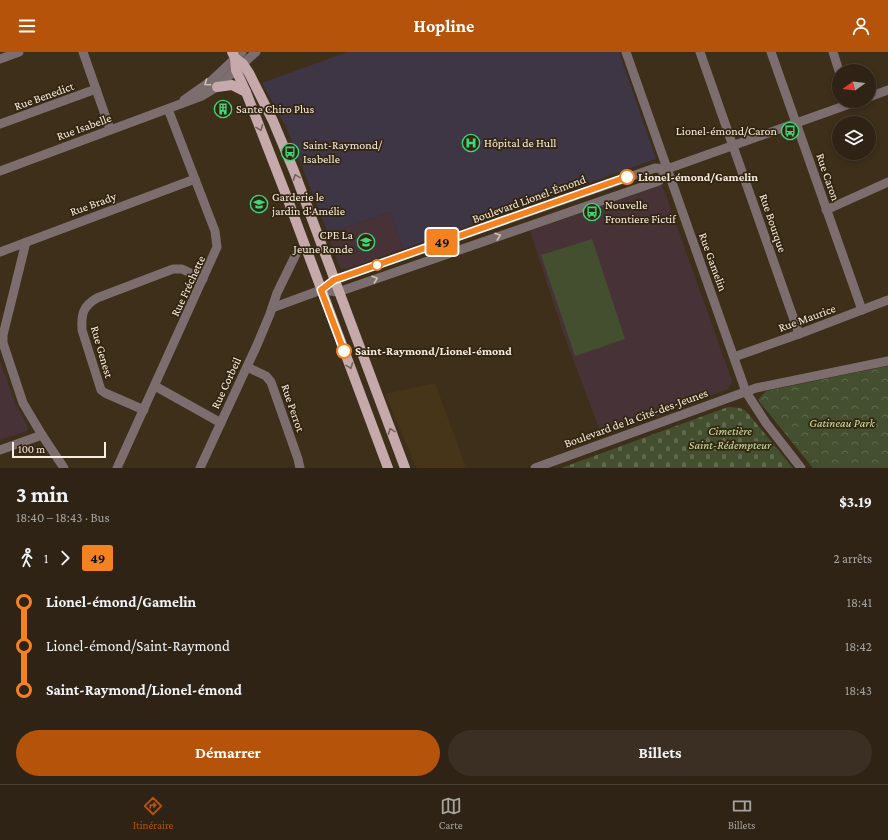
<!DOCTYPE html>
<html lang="fr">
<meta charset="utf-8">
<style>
:root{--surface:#2e2314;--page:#3a2f22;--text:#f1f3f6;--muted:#a7a4a0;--line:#494034;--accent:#b45309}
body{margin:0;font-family:"Crimson Pro",serif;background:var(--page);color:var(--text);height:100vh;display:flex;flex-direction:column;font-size:15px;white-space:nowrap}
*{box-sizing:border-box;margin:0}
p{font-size:13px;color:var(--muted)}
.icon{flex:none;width:22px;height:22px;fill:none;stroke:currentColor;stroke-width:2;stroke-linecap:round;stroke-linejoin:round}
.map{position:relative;height:416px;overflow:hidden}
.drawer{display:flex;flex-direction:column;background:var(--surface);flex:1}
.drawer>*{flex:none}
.badge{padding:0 8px;border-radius:3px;font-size:14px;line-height:26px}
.needle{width:26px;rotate:255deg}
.controls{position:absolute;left:832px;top:12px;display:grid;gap:8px}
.controls a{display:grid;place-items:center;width:44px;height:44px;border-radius:50%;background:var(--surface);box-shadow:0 2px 6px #0003,0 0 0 1px var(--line);font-size:20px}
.scale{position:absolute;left:12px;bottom:10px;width:94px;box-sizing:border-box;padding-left:4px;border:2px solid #f8efe2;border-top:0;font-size:11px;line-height:14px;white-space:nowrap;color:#f8efe2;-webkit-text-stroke:3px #332510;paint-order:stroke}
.map>.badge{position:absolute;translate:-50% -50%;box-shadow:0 0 0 2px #fff}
.legs{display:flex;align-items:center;gap:6px;height:44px;padding:0 16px;font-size:13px}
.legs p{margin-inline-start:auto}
.headline{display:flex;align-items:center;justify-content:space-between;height:68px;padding:0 16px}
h1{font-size:22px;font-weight:700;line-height:30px}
.action{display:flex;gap:8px;margin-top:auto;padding:8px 16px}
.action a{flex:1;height:46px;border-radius:24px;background:var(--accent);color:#fff;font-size:16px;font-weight:700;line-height:46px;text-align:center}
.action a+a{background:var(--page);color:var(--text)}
ul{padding:0 16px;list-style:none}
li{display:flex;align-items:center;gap:14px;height:44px;font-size:15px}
li i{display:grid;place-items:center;width:6px;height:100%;margin:0 5px;background:currentColor}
li i::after{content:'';width:10px;height:10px;margin:-5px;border:3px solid;border-radius:50%;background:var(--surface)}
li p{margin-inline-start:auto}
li:first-child i{background:linear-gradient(#0000 50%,currentColor 0)}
li:last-child i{background:linear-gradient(currentColor 50%,#0000 0)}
header{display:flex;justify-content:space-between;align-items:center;height:52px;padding:0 16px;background:var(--accent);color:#fff;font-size:18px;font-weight:700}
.tab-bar{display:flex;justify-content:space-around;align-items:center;height:56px;border-top:1px solid var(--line);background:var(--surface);font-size:11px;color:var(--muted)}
.tab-bar a{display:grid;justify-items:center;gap:2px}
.tab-bar .active{color:var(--accent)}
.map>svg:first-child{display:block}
.built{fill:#473519}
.education{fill:#473337}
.medical{fill:#3e3545}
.grass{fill:#444f30}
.cemetery{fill:url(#cemetery-stones)}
.park{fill:url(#park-crowns)}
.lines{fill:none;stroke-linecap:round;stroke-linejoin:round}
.minor{stroke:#7c6e6f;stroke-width:9}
.major{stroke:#c5a9ab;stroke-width:10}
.oneway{stroke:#cdc2ba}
.oneway2{stroke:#756056}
.line-1-casing{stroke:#fff;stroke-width:9}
.line-1{stroke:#f58220;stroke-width:6}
.stop-1-dot{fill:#fff;stroke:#f58220;stroke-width:2}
.labels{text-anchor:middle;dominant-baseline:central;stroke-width:3.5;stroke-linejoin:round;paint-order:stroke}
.street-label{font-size:12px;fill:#f8efe2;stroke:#332510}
.poi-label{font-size:12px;fill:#f8efe2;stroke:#332510;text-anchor:start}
.stop-label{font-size:12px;font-weight:bold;fill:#f8efe2;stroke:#332510;text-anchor:start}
.park-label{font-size:12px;font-style:italic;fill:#cbe1a5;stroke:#332510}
</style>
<header><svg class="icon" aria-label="menu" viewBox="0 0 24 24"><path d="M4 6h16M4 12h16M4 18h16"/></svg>Hopline<svg class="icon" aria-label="person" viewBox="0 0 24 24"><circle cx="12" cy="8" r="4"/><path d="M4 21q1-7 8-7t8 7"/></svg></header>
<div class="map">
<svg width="888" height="416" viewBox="0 0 888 416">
<defs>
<pattern id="cemetery-stones" width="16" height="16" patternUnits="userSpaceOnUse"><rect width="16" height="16" fill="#444f30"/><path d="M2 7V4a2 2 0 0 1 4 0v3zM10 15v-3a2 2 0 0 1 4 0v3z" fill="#60694e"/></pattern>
<pattern id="park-crowns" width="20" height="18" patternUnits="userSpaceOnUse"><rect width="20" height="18" fill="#444f30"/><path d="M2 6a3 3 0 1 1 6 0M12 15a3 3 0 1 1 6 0" fill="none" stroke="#60694e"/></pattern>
</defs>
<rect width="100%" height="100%" fill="#3d2f1a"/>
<path class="built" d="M435,331L466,416H417L385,342Z"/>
<g class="education">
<path d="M662,133L731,326V331L728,337L602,384L564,283L530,179Z"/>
<path d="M390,160L403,197L347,217L340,216L328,182Z"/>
<path d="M0,309L15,351L28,375L27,379L0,388Z"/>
</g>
<path class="medical" d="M347,0H619L656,107L403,197L390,160L328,182L299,107L286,75L262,31Z"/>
<path class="grass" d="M592,187L625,287L575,304L541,203Z"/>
<path class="cemetery" d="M728,355L740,356L746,359L793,416H561Z"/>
<path class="park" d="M888,314V416H813L758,348L766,339Z"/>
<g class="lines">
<g class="minor">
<path d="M83,0L110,77"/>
<path d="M626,0L746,340L766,371L801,416"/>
<path d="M700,0L799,282"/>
<path d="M771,0L862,258"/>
<path d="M833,0L839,19"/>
<path d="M0,7L19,0"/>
<path d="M869,45L888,38"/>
<path d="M184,48L211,29L242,0"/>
<path d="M0,72L96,37"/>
<path d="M0,119L202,44L217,35L256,0"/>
<path d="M826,158L888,130"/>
<path d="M26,190L3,283V291L23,351L42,383L64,416"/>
<path d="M0,200L195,127"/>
<path d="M321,238L338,240L659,129L667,117L858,49"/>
<path d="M272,256L321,238L334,228L655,116L667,117"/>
<path d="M734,305L799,282L888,248"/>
<path d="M247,315L266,324L271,330L298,407L300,416"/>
<path d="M155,334L221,371"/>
<path d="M144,358L105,341L101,338L82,278C81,262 83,254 97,246L173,217H182L203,227"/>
<path d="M0,398L42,383"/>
<path d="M117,416L217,195L215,179L168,57"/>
<path d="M200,416L257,293L270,262L277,241L296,202"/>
<path d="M535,416L756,336L888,309"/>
</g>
<g class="major">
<path d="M232,0L235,6L236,18L246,40L288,148L388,416"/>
<path d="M235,6L243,12L249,21L273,69L294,119L405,416"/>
<path d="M217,35L232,33L246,40"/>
</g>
</g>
<defs><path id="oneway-chevron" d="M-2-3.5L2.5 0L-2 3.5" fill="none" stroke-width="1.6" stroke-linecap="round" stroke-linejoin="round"/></defs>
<g class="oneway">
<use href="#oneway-chevron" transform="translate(207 31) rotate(145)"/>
<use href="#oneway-chevron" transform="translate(498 184) rotate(-19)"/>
<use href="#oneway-chevron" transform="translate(375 227) rotate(-19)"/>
</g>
<g class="oneway2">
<use href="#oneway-chevron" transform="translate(260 76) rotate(69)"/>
<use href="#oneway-chevron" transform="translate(296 125) rotate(-110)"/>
<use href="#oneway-chevron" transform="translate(350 314) rotate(69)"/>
<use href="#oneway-chevron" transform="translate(391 379) rotate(-111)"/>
</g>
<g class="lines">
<defs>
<path id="line-1" d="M344,299L321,238L334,228L627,125"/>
</defs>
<use href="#line-1" class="line-1-casing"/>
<use href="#line-1" class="line-1"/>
</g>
<defs>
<symbol id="building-ring" viewBox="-11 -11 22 22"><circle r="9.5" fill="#332510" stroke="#3ed77d" stroke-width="1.5"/><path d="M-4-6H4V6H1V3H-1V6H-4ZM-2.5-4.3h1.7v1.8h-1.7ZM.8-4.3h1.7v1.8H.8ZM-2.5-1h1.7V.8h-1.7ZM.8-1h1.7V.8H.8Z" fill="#3ed77d"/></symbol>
<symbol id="bus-ring" viewBox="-11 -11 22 22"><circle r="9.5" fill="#332510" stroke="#3ed77d" stroke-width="1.5"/><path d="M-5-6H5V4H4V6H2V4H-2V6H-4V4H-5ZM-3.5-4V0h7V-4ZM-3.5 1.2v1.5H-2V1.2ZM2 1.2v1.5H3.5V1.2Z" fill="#3ed77d"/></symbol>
<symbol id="hospital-ring" viewBox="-11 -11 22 22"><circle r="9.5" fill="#332510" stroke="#3ed77d" stroke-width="1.5"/><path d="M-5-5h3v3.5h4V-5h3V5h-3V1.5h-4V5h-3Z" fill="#3ed77d"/></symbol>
<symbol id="school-ring" viewBox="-11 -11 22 22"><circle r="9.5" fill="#332510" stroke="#3ed77d" stroke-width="1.5"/><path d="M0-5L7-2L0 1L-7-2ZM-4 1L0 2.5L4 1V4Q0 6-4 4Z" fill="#3ed77d"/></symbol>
</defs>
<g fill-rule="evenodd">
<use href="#building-ring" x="213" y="47" width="20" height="20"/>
<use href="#bus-ring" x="780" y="69" width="20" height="20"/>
<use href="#hospital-ring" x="461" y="81" width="20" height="20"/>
<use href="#bus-ring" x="280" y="90" width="20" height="20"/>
<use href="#school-ring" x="249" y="142" width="20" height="20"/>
<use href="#bus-ring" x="582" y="150" width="20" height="20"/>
<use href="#school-ring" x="356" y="180" width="20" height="20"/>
</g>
<g class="stop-1-dot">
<circle cx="627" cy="125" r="7"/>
<circle cx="377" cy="213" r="5"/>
<circle cx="344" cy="299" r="7"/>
</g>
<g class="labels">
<g class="street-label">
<text transform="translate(44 44) rotate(-20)">Rue Benedict</text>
<text transform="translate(84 75) rotate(-20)">Rue Isabelle</text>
<text transform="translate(828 125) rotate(71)">Rue Caron</text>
<text transform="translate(529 147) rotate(-20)">Boulevard Lionel-Émond</text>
<text transform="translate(93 152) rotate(-20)">Rue Brady</text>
<text transform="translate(773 171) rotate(71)">Rue Bourque</text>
<text transform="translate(713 210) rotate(70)">Rue Gamelin</text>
<text transform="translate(188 234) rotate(-65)">Rue Fréchette</text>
<text transform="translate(807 266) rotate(-20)">Rue Maurice</text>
<text transform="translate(102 300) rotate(74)">Rue Genest</text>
<text transform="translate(226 331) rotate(-65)">Rue Corbeil</text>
<text transform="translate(293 356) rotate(71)">Rue Perrot</text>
<text transform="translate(636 366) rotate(-20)">Boulevard de la Cité-des-Jeunes</text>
</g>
<g class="poi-label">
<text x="236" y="57">Sante Chiro Plus</text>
<text x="777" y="79" text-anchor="end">Lionel-émond/Caron</text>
<text x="484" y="91">Hôpital de Hull</text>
<text x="303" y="93">Saint-Raymond/<tspan x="303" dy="14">Isabelle</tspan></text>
<text x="272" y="145">Garderie le<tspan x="272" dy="14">jardin d'Amélie</tspan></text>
<text x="605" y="153">Nouvelle<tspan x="605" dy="14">Frontiere Fictif</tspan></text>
<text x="353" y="183" text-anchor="end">CPE La<tspan x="353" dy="14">Jeune Ronde</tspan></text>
</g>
<g class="stop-label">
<text x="638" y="125">Lionel-émond/Gamelin</text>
<text x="355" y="299">Saint-Raymond/Lionel-émond</text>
</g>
<g class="park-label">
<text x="842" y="371">Gatineau Park</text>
<text x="730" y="379">Cimetière<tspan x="730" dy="14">Saint-Rédempteur</tspan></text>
</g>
</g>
</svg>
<div class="controls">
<a><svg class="needle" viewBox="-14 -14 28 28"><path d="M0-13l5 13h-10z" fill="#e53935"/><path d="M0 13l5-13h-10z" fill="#a7a4a0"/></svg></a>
<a><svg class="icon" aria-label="layers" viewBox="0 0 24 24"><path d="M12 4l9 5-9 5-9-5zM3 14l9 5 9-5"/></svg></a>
</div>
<div class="scale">100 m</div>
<b class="badge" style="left:442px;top:190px;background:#f58220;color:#111">49</b>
</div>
<section class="drawer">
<div class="headline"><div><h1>3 min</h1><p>18:40 – 18:43 · Bus</p></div><b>$3.19</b></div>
<div class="legs"><svg class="icon" aria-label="walk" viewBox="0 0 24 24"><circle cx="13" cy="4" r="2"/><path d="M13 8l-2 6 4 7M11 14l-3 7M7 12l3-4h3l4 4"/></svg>1<svg class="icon" aria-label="forward" viewBox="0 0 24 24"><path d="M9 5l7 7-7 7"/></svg><b class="badge" style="background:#f58220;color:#111">49</b><p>2 arrêts</p></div>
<ul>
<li><i style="color:#f58220"></i><b>Lionel-émond/Gamelin</b><p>18:41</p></li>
<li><i style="color:#f58220"></i><span>Lionel-émond/Saint-Raymond</span><p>18:42</p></li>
<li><i style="color:#f58220"></i><b>Saint-Raymond/Lionel-émond</b><p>18:43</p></li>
</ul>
<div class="action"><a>Démarrer</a><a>Billets</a></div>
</section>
<nav class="tab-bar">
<a class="active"><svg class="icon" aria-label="directions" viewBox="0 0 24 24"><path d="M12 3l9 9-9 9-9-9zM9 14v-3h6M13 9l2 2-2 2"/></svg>Itinéraire</a>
<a><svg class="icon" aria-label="map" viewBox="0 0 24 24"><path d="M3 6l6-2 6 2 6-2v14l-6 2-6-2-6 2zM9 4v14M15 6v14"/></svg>Carte</a>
<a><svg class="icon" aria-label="tickets" viewBox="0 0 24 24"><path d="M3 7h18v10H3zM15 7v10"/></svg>Billets</a>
</nav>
